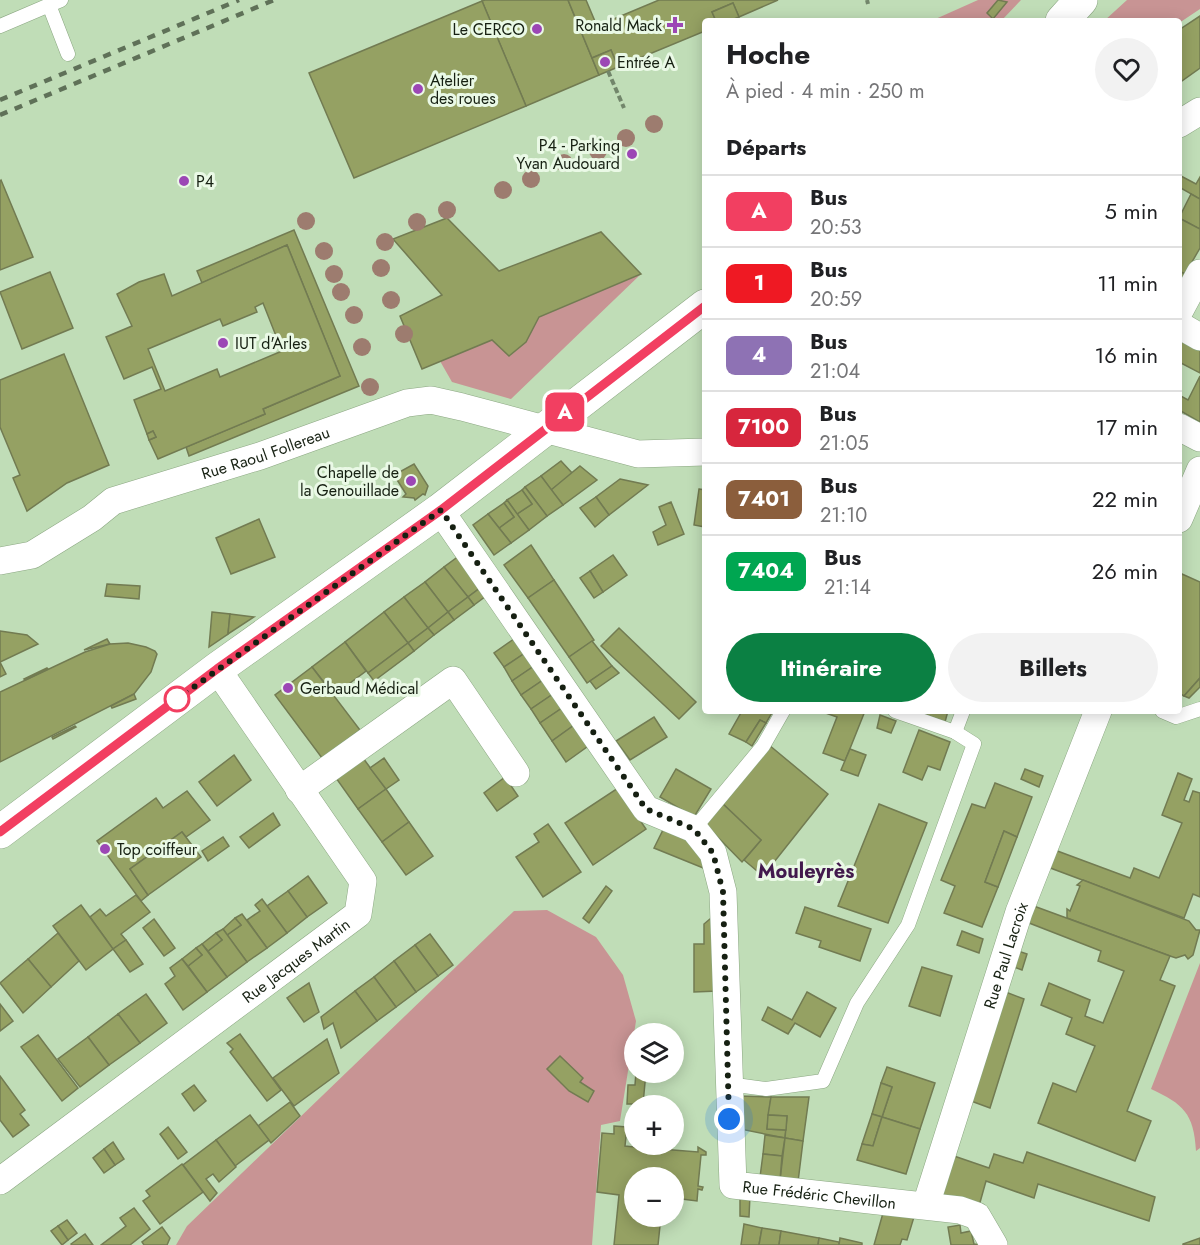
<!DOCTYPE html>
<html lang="fr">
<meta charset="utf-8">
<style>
:root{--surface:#fff;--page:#f2f2f2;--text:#202124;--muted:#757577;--line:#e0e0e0;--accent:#0b8043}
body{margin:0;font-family:Jost,sans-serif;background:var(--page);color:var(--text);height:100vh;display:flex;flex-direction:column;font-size:22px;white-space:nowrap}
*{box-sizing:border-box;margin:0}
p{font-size:20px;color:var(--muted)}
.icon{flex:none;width:33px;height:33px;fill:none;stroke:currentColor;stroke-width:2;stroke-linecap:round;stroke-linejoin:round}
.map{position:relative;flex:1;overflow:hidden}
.details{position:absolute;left:702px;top:18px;width:480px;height:696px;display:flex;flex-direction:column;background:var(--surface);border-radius:6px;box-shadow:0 3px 15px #0003}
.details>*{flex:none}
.badge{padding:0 12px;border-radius:9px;font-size:21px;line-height:39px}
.tools{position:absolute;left:624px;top:1023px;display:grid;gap:12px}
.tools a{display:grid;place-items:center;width:60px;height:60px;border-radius:50%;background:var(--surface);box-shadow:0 3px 15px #0003;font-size:30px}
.you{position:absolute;width:30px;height:30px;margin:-15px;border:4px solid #fff;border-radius:50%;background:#1a73e8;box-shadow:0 0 0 9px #1a73e833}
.map>.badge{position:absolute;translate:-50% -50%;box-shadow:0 0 0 3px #fff}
h2{padding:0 24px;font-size:22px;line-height:54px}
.round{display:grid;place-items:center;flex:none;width:63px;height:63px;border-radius:32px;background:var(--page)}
.head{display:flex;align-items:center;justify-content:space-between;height:102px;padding:0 24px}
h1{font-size:28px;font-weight:700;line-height:45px}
.action{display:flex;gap:12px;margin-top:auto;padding:12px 24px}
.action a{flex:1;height:69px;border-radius:36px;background:var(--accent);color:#fff;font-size:24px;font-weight:700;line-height:69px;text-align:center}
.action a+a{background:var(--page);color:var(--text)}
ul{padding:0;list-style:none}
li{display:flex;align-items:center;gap:18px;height:72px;padding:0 24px;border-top:2px solid var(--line)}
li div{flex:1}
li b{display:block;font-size:22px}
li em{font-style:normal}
li .badge{min-width:66px;font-weight:700;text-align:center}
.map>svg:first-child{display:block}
.green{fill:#c89494}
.building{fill:#95a163;stroke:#727b52;stroke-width:1.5;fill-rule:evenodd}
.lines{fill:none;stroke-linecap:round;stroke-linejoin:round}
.service-casing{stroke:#8ba782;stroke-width:15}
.minor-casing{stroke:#8ba782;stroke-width:28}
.secondary-casing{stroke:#8ba782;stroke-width:34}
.path{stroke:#72866b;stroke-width:4;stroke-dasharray:6 3;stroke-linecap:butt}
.service{stroke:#fff;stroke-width:14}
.minor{stroke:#fff;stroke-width:27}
.secondary{stroke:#fff;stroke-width:33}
.rail{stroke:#5f7158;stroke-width:4.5;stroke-dasharray:8 8;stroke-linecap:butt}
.tree{fill:#9d7c6f}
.line-casing{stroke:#fff;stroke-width:14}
.line{stroke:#f23f61;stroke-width:9}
.walk{stroke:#162012;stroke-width:6;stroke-dasharray:0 10.8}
.poi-dot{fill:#9c47b5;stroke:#eaf9e6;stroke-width:2}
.stop-dot{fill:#fff;stroke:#f23f61;stroke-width:3}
.labels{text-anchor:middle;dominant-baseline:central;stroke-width:6;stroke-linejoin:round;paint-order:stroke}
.poi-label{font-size:16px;fill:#162012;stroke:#eaf9e6;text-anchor:start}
.street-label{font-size:16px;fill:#162012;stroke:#eaf9e6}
.quarter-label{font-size:20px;font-weight:bold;fill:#42194d;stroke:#eaf9e6}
</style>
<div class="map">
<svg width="1200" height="1245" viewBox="0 0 1200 1245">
<rect width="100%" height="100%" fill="#c0ddb7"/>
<g class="green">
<path d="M978,0H1021L1001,21H931Z"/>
<path d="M1127,0H1200V9L1179,23V21H1104Z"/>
<path d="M641,274L511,399L452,382L440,361L492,340L510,356L526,342L539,317Z"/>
<path d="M547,910L596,937L623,975L636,1021L620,1121L601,1125L592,1245H176L187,1226L514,911Z"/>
<path d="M1200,963V1148L1196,1151C1194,1113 1183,1104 1151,1089Z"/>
</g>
<g class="building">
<path d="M485,0H568L599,75L526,106L482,1Z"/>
<path d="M568,0H586L597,26L659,0H778L739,17L733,3L712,12L716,21H705V31L618,67L611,50L592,58Z"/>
<path d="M998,0L1007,2L993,19L987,13Z"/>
<path d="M482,1L526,106L354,178L309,73Z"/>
<path d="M733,3L739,17L729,21H716L712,12Z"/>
<path d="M1200,16V68L1179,83V30Z"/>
<path d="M611,50L618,67L599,75L592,58Z"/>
<path d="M1179,175L1196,184L1200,177V199L1179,187Z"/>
<path d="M1,180L33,257L0,270V181Z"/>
<path d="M1191,194L1200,199V229L1179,218Z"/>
<path d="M447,218L499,271L601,232L641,274L539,317L526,342L509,356L492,340L422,369L400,316L442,295L393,239Z"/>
<path d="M1179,218L1200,229V248L1185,274L1179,271Z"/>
<path d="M294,230L359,386L189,456L186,447L265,414L263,409L340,376L287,245L202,283L197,271Z"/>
<path d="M287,245L340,376L263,409L265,414L158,459L149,440L156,437L153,431L147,434L134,400L161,389L152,367L124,379L106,337L132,326L117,294L139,282L164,274L172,296ZM263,303L282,351L220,377L217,369L165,391L148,349L220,319L223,326L257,312L255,307Z"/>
<path d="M1179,271L1185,274L1179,285Z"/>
<path d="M50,272L73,328L22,349L0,292Z"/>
<path d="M1183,336L1200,345V373L1179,362V342Z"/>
<path d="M64,354L109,465L67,483L27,511L13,478L20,475L0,427V380Z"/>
<path d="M1200,376V422L1179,410V395L1188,400Z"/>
<path d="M153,431L156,437L149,440L147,434Z"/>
<path d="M561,461L573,474L551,490L541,476Z"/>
<path d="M414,464L428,486L425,495L423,494L415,500L414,498L403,497L406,494L394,475Z"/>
<path d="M580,466L597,480L563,505L551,490Z"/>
<path d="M541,476L563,505L547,516L525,487Z"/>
<path d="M620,479L648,485L609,515L596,497Z"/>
<path d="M525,487L547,516L529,530L517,514L532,504L522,490Z"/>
<path d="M699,489L705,490V527L694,525Z"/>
<path d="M522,490L532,504L517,514L507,500Z"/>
<path d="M596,497L609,515L595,527L580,508Z"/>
<path d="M507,500L529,530L511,543L499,528L514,517L504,503Z"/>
<path d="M671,502L684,534L658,545L653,532L666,525L659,507Z"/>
<path d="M504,503L514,517L499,528L488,514Z"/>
<path d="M488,514L511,543L494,555L473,525Z"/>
<path d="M259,519L275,557L231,574L216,538Z"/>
<path d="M531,545L554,580L528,598L504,565Z"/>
<path d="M463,553L484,585L468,597L444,567Z"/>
<path d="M613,555L627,575L603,592L590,571Z"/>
<path d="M444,567L468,597L448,612L425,582Z"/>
<path d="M590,571L603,592L594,598L580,578Z"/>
<path d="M1182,574L1200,582V678L1184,696L1179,693V580Z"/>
<path d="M554,580L594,640L569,657L528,598Z"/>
<path d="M425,582L448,612L428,628L404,597Z"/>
<path d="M107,584L140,586L139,599L105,596Z"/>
<path d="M484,585L490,593L474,605L468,597Z"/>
<path d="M404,597L428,628L408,643L384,612Z"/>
<path d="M468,597L474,605L454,620L448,612Z"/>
<path d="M212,612L230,614L228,634L209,647Z"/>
<path d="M384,612L408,643L368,673L345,642Z"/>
<path d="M448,612L454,620L434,635L428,628Z"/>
<path d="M230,614L254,617L228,634Z"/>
<path d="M428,628L434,635L414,651L408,643Z"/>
<path d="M619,628L696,702L679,719L601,646Z"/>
<path d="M0,631L27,635L38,644L0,662L6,674L0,677Z"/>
<path d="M518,636L528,651L504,667L494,653Z"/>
<path d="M107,639L110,644L84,650Z"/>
<path d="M592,641L612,666L587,683L569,657Z"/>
<path d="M345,642L366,671L334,695L312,667Z"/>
<path d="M128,643L146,647L155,651L157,654L151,672L134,694L0,762V692L85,652L110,644Z"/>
<path d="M408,643L414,651L374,681L368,673Z"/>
<path d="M528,651L537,664L512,681L504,667Z"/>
<path d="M537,664L546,678L521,695L512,681Z"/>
<path d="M612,666L619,673L596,689L590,681Z"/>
<path d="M312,667L360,730L322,758L275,695Z"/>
<path d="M47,668L48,669L25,680L24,679Z"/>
<path d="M546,678L556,692L531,709L521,695Z"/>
<path d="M1200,678V687L1189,698L1184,696Z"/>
<path d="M556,692L565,706L540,723L531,709Z"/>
<path d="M134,694L136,699L112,708L111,706Z"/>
<path d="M565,706L577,723L552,741L540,723Z"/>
<path d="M742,711H773L766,723L760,720L746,742L729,734Z"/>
<path d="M820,711H865L845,761L823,753L837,717Z"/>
<path d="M916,711H948L945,722Z"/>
<path d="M880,715L896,721L891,733L877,728Z"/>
<path d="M654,717L667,737L630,760L616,741Z"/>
<path d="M760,720L766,723L752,746L746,742Z"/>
<path d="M577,723L591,744L566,762L552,741Z"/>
<path d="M75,726L76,727L53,739L52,737Z"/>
<path d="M919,730L950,742L940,770L928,766L922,780L903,772Z"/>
<path d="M769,745L828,794L763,876L744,860L761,840L723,804Z"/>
<path d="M850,749L866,755L858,776L841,770Z"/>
<path d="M234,755L251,780L217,806L199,782Z"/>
<path d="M363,758L386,789L358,809L336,778Z"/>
<path d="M384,758L399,780L386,789L370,768Z"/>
<path d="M676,769L711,789L694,817L660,797Z"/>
<path d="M1025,769L1043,776L1039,787L1021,779Z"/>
<path d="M1178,773L1192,779L1184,800L1189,802L1193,791L1200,793V897L1193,894L1184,918L1045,866L1052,849L1130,878L1134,868L1159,878L1182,823L1162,815Z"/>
<path d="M505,777L518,796L497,811L484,793Z"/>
<path d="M995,783L1032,797L1017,837L1004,831L985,882L998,887L982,927L944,913L955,886L941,880L972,804L985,808Z"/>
<path d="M618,788L646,829L593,865L565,823Z"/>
<path d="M386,789L409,822L382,842L358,809Z"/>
<path d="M187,791L210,820L186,837L182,832L130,869L148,895L141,901L97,841L156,798L163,808Z"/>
<path d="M723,804L761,840L742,862L705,824Z"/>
<path d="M879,804L927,823L888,923L838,906Z"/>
<path d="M273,813L280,825L249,848L240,837Z"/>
<path d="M409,822L433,856L406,875L382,842Z"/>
<path d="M548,824L581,872L543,897L516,857L539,842L534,834Z"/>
<path d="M663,830L684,836L713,872L654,848Z"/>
<path d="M1004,831L1017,837L998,887L985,882Z"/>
<path d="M182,832L201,857L148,895L130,869Z"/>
<path d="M223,837L229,846L208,861L202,851Z"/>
<path d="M308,876L327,903L307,917L288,891Z"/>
<path d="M1083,880L1189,921L1196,930H1200L1193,955L1188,959L1185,955L1176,958L1170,956L1067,918V909L1070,911L1080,886L1077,885Z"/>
<path d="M606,886L612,891L589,923L583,918Z"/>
<path d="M288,891L307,917L287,933L267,906Z"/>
<path d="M136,895L150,912L121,934L126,940L113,949L90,917L100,909L106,916Z"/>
<path d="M262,899L287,933L267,948L247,920L260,911L255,905Z"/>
<path d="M81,905L113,949L86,970L53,926Z"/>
<path d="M1031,905L1170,956L1160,980L1175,986L1127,1111L1151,1121L1135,1161L1038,1123L1053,1083L1076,1092L1095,1046L1066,1034L1072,1018L1041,1005L1049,983L1090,1000L1085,1016L1103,1023L1124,971L1098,961L1101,951L1024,921Z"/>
<path d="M805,907L871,929L860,961L819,947L821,941L796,933Z"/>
<path d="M717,913L718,991L694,992V944H704V924Z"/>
<path d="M242,914L267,948L247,962L227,935L241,925L235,918Z"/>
<path d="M235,918L241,925L227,935L223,929Z"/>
<path d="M154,919L175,948L164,956L143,928Z"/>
<path d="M223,929L247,962L227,977L208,951L222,940L216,933Z"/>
<path d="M962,931L983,939L979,953L957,945Z"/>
<path d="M58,933L79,961L51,987L28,959Z"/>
<path d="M216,933L222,940L208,951L202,944Z"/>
<path d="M430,934L453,965L438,976L415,945Z"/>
<path d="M126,940L143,964L130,972L113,949Z"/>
<path d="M202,944L227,977L207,992L188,966L202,955L196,948Z"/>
<path d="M415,945L438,976L416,992L394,961Z"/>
<path d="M196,948L202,955L188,966L182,959Z"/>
<path d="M1015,950L1027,954L1022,970L1011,966Z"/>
<path d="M28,959L51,987L23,1013L0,983Z"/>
<path d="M182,959L207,992L183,1010L165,984L175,976L170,968Z"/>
<path d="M394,961L416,992L396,1007L374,977Z"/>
<path d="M922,967L952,976L940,1016L909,1006Z"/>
<path d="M374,977L396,1007L377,1021L355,991Z"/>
<path d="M309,983L319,1012L304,1022L287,998Z"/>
<path d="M355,991L377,1021L341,1048L333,1023L324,1029L321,1017Z"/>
<path d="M1003,991L1024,999L990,1108L971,1101Z"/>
<path d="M807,992L836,1008L820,1037L795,1023L788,1034L762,1020L768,1007L792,1020Z"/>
<path d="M146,994L167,1023L140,1043L118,1014Z"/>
<path d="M0,1004L13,1021L0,1031Z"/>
<path d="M118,1014L140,1043L109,1065L88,1037Z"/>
<path d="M240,1034L281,1090L267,1101L230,1052L233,1049L227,1043Z"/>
<path d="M38,1035L78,1088L62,1101L21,1047Z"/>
<path d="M88,1037L109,1065L80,1087L58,1059Z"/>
<path d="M327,1039L339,1073L294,1106L273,1078Z"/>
<path d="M560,1056L583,1078L580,1082L594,1091L588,1102L569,1091L547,1069Z"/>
<path d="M887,1067L935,1083L920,1129L882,1117L892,1087L881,1083Z"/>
<path d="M636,1072H646L643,1104H627L628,1085H635Z"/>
<path d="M0,1076L25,1110L20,1114L29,1125L13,1137L0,1120Z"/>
<path d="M881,1083L892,1087L882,1117L872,1114Z"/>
<path d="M194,1085L206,1101L194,1111L182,1094Z"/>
<path d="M739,1096L771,1097L767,1129L786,1130L785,1138L740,1129Z"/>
<path d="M771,1097H809L803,1141L785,1138L787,1116L768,1115Z"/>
<path d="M290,1102L300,1116L271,1143L258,1126Z"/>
<path d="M872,1114L882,1117L873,1146L862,1144Z"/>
<path d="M250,1115L269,1140L235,1166L216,1140Z"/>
<path d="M768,1115L787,1116L786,1130L767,1129Z"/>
<path d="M882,1117L920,1129L906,1174L857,1160L862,1144L873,1146Z"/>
<path d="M614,1126L627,1127L625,1146L634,1147V1141V1144H648V1148L698,1152V1147L706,1152V1155H701L698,1186L703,1187L702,1190L698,1189L697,1201L674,1198V1178H634V1216H661L658,1245H614L619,1195L597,1192L602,1133L614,1134Z"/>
<path d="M168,1127L187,1152L178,1159L160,1134Z"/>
<path d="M765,1135L785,1138L782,1156L763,1154Z"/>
<path d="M785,1138L803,1141L798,1182L780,1180Z"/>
<path d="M216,1140L236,1167L219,1182L213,1174L206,1179L217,1193L210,1201L183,1165Z"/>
<path d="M113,1142L124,1159L115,1165L104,1149Z"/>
<path d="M104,1149L115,1165L104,1173L93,1158Z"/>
<path d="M1027,1152L1155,1197L1149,1221L1038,1184L1034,1198L986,1181L979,1206L942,1194L954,1156L989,1168L994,1154L1023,1163Z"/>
<path d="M763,1154L782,1156L780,1180L760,1177Z"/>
<path d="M182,1164L203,1192L160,1224L143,1201L150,1196L146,1191Z"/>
<path d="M750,1195L749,1217L740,1216V1197Z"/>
<path d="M134,1208L150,1229L130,1245H101L126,1226L120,1218Z"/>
<path d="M883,1213L914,1217L907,1240L902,1239L900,1245H874Z"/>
<path d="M67,1220L77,1233L68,1240L58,1226Z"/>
<path d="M744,1224L762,1228L759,1245H741Z"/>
<path d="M960,1225L961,1233L971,1231L974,1244L983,1245H951L948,1227Z"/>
<path d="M58,1226L68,1240L62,1245L51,1231Z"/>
<path d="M162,1227L170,1238L167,1245H144L142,1242Z"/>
<path d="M762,1228L781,1231L779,1245H759Z"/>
<path d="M781,1231L819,1238L818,1245H779Z"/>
<path d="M85,1234L93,1245H72L71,1244Z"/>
<path d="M819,1238L839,1242V1245H818Z"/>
<path d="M840,1238L862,1243V1245H839Z"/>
<path d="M1200,1238V1245H1183V1244Z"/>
</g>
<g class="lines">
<defs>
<g id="service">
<path d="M49,5L68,54"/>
<path d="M0,26L61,0"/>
<path d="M1162,711L1176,717L1200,709"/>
<path d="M955,732L963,711"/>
<path d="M694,829L763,746L783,711"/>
<path d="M728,1084L766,1089L823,1081L857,1003L908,925L974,744L955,732L895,711"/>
</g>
<g id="minor">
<path d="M1179,124L1200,111"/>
<path d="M1179,312L1200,273"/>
<path d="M1179,325L1200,337"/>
<path d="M1179,427L1200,438"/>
<path id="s1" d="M440,510L646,809L694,829L713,853L723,892L733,1185L960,1210L977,1216L994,1245"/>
<path d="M1179,519L1200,470"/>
<path id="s2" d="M0,561L32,555L92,518L113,501L260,456L407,403L431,400L462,407L638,454L705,452"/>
<path d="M299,790L453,680L516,773"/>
<path id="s3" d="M0,1181L358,914L363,881L217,669"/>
<path id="s4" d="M926,1205L1019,912L1098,711"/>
</g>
<g id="secondary">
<path d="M1062,21L1081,0"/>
<path d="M0,832L217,669L440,510L705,306"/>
</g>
</defs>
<use href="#service" class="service-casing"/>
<use href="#minor" class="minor-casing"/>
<use href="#secondary" class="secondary-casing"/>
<g class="path">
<path d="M867,0L868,4"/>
<path d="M608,71L624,108"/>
</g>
<use href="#service" class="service"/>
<use href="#minor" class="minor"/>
<use href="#secondary" class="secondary"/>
<g class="rail">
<path d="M0,100L239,0"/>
<path d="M0,115L274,0"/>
</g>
</g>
<g class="tree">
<circle cx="654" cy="124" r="9"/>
<circle cx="626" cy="138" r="9"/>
<circle cx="598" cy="151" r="9"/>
<circle cx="564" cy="163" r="9"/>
<circle cx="531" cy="179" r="9"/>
<circle cx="503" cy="190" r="9"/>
<circle cx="447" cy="210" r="9"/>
<circle cx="306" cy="221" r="9"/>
<circle cx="417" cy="222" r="9"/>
<circle cx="385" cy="242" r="9"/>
<circle cx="324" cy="251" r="9"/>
<circle cx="381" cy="268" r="9"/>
<circle cx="334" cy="274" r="9"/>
<circle cx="341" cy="292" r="9"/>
<circle cx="391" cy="300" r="9"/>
<circle cx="354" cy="315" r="9"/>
<circle cx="404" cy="334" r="9"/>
<circle cx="362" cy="347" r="9"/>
<circle cx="370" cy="387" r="9"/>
</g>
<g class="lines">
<defs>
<path id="line" d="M0,832L217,669L441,510L705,306"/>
</defs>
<use href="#line" class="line-casing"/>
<use href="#line" class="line"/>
<path class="walk" d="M177,699L441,510L646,809L694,829L713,853L723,892L729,1119"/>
</g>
<g class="poi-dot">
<path d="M672 16h6v6h6v6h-6v6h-6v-6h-6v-6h6z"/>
<circle cx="537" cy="29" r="6"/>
<circle cx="605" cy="62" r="6"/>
<circle cx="418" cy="89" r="6"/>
<circle cx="632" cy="154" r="6"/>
<circle cx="184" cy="181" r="6"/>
<circle cx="223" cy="343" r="6"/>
<circle cx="411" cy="481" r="6"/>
<circle cx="288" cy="688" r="6"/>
<circle cx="105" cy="849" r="6"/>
</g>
<circle class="stop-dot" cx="177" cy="699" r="12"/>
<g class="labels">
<g class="poi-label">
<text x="662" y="25" text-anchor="end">Ronald Mack</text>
<text x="525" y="29" text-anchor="end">Le CERCO</text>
<text x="617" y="62">Entrée A</text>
<text x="430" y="80">Atelier<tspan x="430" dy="18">des roues</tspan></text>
<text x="620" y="145" text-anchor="end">P4 - Parking<tspan x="620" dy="18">Yvan Audouard</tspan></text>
<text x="196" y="181">P4</text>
<text x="235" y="343">IUT d'Arles</text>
<text x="399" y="472" text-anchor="end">Chapelle de<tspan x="399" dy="18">la Genouillade</tspan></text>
<text x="300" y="688">Gerbaud Médical</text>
<text x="117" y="849">Top coiffeur</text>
</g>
<g class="street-label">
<text stroke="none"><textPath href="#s2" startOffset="290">Rue Raoul Follereau</textPath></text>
<text stroke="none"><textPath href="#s4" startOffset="262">Rue Paul Lacroix</textPath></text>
<text stroke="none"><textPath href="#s3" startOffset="369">Rue Jacques Martin</textPath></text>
<text stroke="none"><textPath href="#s1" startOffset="866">Rue Frédéric Chevillon</textPath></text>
</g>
<g class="quarter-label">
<text x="806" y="871">Mouleyrès</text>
</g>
</g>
</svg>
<div class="tools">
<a><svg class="icon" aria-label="layers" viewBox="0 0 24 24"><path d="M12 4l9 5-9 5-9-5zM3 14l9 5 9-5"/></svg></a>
<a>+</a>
<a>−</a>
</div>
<div class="you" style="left:729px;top:1119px"></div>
<b class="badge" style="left:565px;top:412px;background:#f23f61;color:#fff">A</b>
<section class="details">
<div class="head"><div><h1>Hoche</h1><p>À pied · 4 min · 250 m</p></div><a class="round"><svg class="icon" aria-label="heart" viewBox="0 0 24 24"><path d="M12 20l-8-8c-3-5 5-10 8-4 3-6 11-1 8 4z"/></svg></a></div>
<h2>Départs</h2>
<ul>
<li><span class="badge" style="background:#f23f61;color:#fff">A</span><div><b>Bus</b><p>20:53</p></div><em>5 min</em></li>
<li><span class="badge" style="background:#ef1923;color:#fff">1</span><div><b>Bus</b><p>20:59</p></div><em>11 min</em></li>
<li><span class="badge" style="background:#8e72b4;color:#fff">4</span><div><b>Bus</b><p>21:04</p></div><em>16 min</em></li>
<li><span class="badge" style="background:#d7263d;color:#fff">7100</span><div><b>Bus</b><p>21:05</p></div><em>17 min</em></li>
<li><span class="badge" style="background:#8b5e3c;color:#fff">7401</span><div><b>Bus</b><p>21:10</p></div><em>22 min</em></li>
<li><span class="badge" style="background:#00a651;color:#fff">7404</span><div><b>Bus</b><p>21:14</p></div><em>26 min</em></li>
</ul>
<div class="action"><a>Itinéraire</a><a>Billets</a></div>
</section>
</div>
